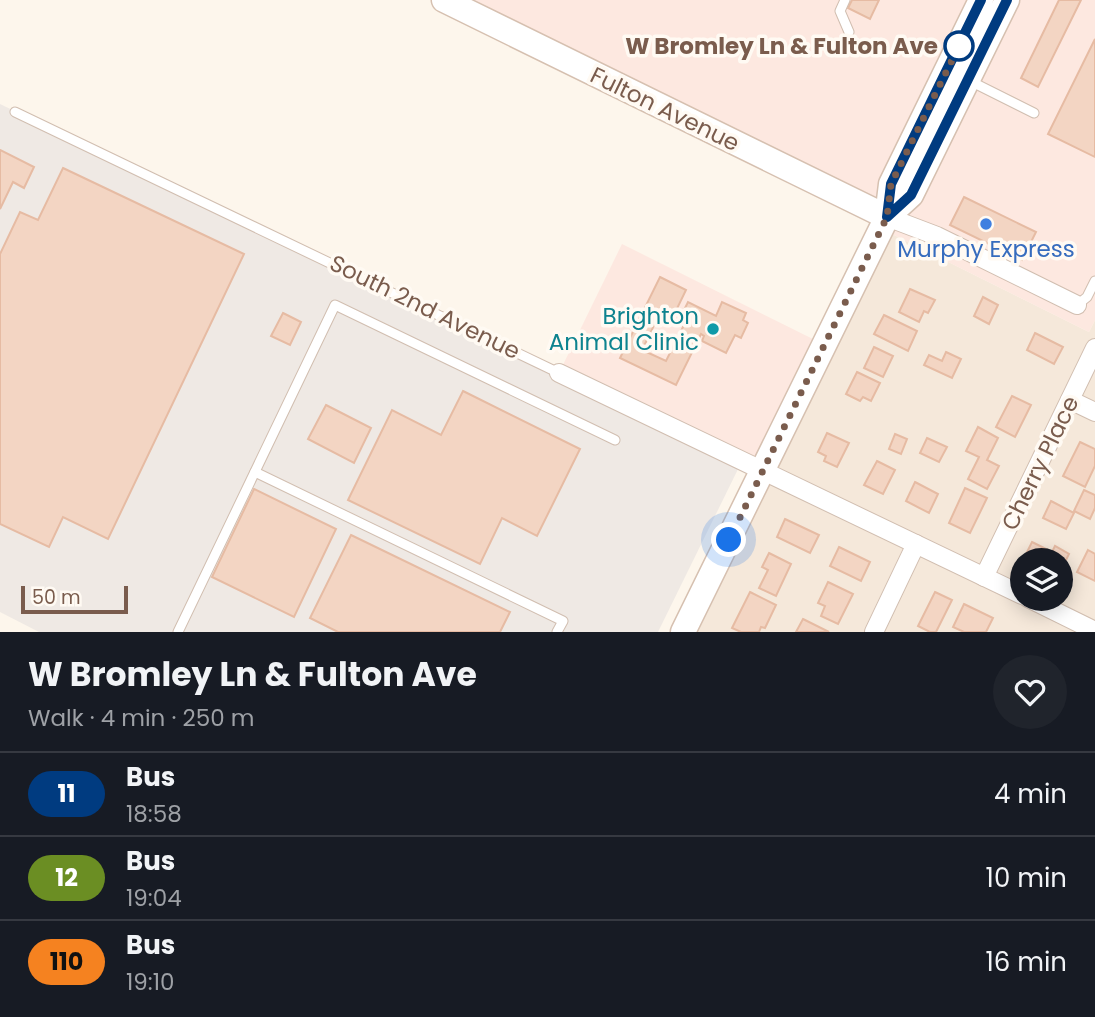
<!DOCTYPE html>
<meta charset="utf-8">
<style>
:root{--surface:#171b24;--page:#20242c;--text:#f1f3f6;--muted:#9ea1a6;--line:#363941}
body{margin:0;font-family:Poppins,sans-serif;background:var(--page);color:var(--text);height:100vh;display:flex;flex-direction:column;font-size:26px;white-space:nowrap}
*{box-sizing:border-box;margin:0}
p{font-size:23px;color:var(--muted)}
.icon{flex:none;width:38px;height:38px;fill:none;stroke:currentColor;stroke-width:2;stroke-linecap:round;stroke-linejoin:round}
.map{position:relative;height:632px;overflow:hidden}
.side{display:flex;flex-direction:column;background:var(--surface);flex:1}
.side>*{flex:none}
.badge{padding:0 14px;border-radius:23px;font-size:24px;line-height:46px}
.buttons{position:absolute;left:1010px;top:548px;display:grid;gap:14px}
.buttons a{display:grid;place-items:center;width:63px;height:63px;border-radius:50%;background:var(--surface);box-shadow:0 4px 18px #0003;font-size:35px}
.scale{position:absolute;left:21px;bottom:18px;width:107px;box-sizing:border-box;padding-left:7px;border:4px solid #7a5c4d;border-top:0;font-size:19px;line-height:24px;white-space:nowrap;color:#7a5c4d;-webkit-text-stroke:5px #fffaf3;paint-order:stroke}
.you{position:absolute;width:35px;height:35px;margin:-18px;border:5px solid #fff;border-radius:50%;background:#1a73e8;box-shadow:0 0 0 10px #1a73e833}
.map>.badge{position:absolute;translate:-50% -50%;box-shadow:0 0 0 4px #fff}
.round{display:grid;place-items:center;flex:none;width:74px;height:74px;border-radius:37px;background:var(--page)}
.headline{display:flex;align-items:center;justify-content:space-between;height:119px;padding:0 28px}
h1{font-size:33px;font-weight:700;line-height:52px}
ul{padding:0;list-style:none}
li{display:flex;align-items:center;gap:21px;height:84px;padding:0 28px;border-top:2px solid var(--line)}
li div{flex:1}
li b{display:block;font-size:26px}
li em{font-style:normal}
li .badge{min-width:77px;font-weight:700;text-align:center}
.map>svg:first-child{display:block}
.residential{fill:#f5e8da;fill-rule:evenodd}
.commercial{fill:#fde8e0}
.industrial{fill:#efe9e4}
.building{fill:#f3d5c3;stroke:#e6bba3;stroke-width:2}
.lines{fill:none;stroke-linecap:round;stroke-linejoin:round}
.lane-casing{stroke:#d1beb0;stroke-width:11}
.street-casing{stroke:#d1beb0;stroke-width:20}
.secondary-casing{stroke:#d6c0b0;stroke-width:27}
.lane{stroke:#fff;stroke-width:9}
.street{stroke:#fff;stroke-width:18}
.secondary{stroke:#fff;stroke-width:24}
.line-casing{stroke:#fff;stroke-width:16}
.line{stroke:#003b80;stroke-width:10}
.walk{stroke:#7a5c4d;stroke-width:7;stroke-dasharray:0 12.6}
.stop-dot{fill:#fff;stroke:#003b80;stroke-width:3.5}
.shop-dot{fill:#3f7fe0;stroke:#fffaf3;stroke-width:2.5}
.culture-dot{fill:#0f9aa8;stroke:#fffaf3;stroke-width:2.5}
.labels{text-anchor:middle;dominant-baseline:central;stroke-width:7;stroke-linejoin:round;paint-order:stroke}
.stop-label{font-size:23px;font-weight:bold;fill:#7a5c4d;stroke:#fffaf3;text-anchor:end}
.street-label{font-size:23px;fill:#7a5c4d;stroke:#fffaf3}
.shop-label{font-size:23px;fill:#366cbe;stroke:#fffaf3}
.culture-label{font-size:23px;fill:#0d838f;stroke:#fffaf3;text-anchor:end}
</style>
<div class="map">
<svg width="1095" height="632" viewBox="0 0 1095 632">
<rect width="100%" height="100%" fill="#fdf6ec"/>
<path class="residential" d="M882,229L1089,332L1095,320V632H683ZM1022,560H1060V598H1022Z"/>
<g class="commercial">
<path d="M444,0H981L891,184L1007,0H1095V320L1089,332L882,229L887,218Z"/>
<path d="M622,244L825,345L763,471L559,373Z"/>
</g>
<path class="industrial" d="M0,104L742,461L658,632H39L0,612Z"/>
<g class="building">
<path d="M852,0H879L870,19L848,8Z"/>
<path d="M1059,0H1081L1038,87L1021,78Z"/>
<path d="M1095,39V157L1048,134Z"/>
<path d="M0,150L34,167L24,188L13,182L0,209Z"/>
<path d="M63,168L244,254L108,539L63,517L49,547L0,524V254L20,212L38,220Z"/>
<path d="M964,197L1036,232L1022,260L950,225Z"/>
<path d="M660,277L686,290L672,319L660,313L642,350L666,361L684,325L678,322L688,302L716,316L722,302L746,313L743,320L748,323L741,338L735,335L726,353L702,341L704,336L701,334L676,385L620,358Z"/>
<path d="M910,289L935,300L928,313L924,311L919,322L899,312Z"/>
<path d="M983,297L998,305L989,324L974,316Z"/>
<path d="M283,313L301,322L290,345L271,336Z"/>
<path d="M884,315L917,331L908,351L874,334Z"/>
<path d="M1035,333L1063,347L1054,364L1027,350Z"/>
<path d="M874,347L893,356L883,377L864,368Z"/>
<path d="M946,352L961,359L952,378L924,365L929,355L942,361Z"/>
<path d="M857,372L880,383L871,401L863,397L860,401L846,394Z"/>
<path d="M463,391L580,449L537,536L502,518L480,564L348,500L392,410L441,435Z"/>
<path d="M1012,396L1031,405L1015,437L996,427Z"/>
<path d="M326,405L371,428L354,463L308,439Z"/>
<path d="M978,427L998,438L987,460L999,466L987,489L968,479L979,457L966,451Z"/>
<path d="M827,433L849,443L837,467L824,461L826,456L818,452Z"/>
<path d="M895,434L907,439L901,454L889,449Z"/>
<path d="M927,438L947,447L939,462L920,453Z"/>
<path d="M1080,442L1095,449V466L1085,487L1063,476Z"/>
<path d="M877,461L895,470L883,494L864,485Z"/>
<path d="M915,482L938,494L929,513L906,501Z"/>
<path d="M965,488L987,498L970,533L949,523Z"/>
<path d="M254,489L336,529L294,617L212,577Z"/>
<path d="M1084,490L1095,495V508L1090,519L1074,511Z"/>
<path d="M1051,501L1074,513L1066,529L1043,518Z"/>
<path d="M785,519L819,535L810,553L777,537Z"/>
<path d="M351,535L510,612L500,632H338L310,618Z"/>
<path d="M1032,542L1052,552L1055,546L1069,554L1060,572V560H1023Z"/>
<path d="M839,547L870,562L861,581L830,566Z"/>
<path d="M1088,550L1095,554V581L1077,572Z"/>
<path d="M769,553L791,564L776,596L759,588L768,570L762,567Z"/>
<path d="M828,582L853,594L838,624L821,616L825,606L818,603Z"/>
<path d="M750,592L776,605L765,628L761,627L759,632H741L732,628Z"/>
<path d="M935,592L952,600L936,632H930L918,626Z"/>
<path d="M964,604L993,618L986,632H964L953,627Z"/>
<path d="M803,619L829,632H796Z"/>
</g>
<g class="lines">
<defs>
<g id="lane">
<path d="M845,0L840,11L849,32"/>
<path d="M970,81L1034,113"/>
<path d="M15,112L559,373"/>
<path d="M1077,305L1087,297L1095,281"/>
<path d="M255,472L563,621L557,632"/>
<path d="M178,632L335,305L615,440"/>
</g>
<g id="street">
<path d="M887,217L937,236L1077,305"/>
<path d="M559,373L1022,595"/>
<path d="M1070,400L1095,412"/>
<path d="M984,577L1095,348"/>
<path d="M1028,598L1095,631"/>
<path d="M874,632L916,544"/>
</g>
<g id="secondary">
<path d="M444,0L887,217"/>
<path d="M887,217L911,195L1007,0"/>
<path d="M683,632L887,217L891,184L981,0"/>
</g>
</defs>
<use href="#lane" class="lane-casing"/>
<use href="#street" class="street-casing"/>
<use href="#secondary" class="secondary-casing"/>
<use href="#lane" class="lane"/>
<use href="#street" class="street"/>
<use href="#secondary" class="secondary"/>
</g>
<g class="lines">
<defs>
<path id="line" d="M981,0L891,184L887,217L911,195L1007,0"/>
</defs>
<use href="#line" class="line-casing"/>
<use href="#line" class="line"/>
<path class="walk" d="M729,540L887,217L891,184L959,46"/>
</g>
<circle class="stop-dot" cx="959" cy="46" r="14"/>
<circle class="shop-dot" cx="986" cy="224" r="7"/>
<circle class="culture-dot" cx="713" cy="329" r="7"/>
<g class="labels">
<g class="stop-label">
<text x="938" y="46">W Bromley Ln &amp; Fulton Ave</text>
</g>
<g class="street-label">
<text transform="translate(665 109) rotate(26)">Fulton Avenue</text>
<text transform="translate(425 307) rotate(26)">South 2nd Avenue</text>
<text transform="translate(1040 463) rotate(-64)">Cherry Place</text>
</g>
<g class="shop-label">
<text x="986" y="249">Murphy Express</text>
</g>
<g class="culture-label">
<text x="699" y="316">Brighton<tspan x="699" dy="26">Animal Clinic</tspan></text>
</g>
</g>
</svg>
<div class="buttons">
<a><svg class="icon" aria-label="layers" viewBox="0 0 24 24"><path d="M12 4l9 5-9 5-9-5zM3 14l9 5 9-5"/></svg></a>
</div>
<div class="scale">50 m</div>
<div class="you" style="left:729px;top:540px"></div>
</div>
<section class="side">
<div class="headline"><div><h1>W Bromley Ln &amp; Fulton Ave</h1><p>Walk · 4 min · 250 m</p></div><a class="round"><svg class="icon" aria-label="heart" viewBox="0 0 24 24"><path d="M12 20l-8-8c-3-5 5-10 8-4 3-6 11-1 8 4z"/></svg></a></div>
<ul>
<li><span class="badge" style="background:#003b80;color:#fff">11</span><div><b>Bus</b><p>18:58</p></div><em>4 min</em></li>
<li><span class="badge" style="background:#6b8e23;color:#fff">12</span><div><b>Bus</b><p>19:04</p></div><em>10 min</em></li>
<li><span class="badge" style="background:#f58220;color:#111">110</span><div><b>Bus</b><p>19:10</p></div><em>16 min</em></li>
</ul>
</section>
